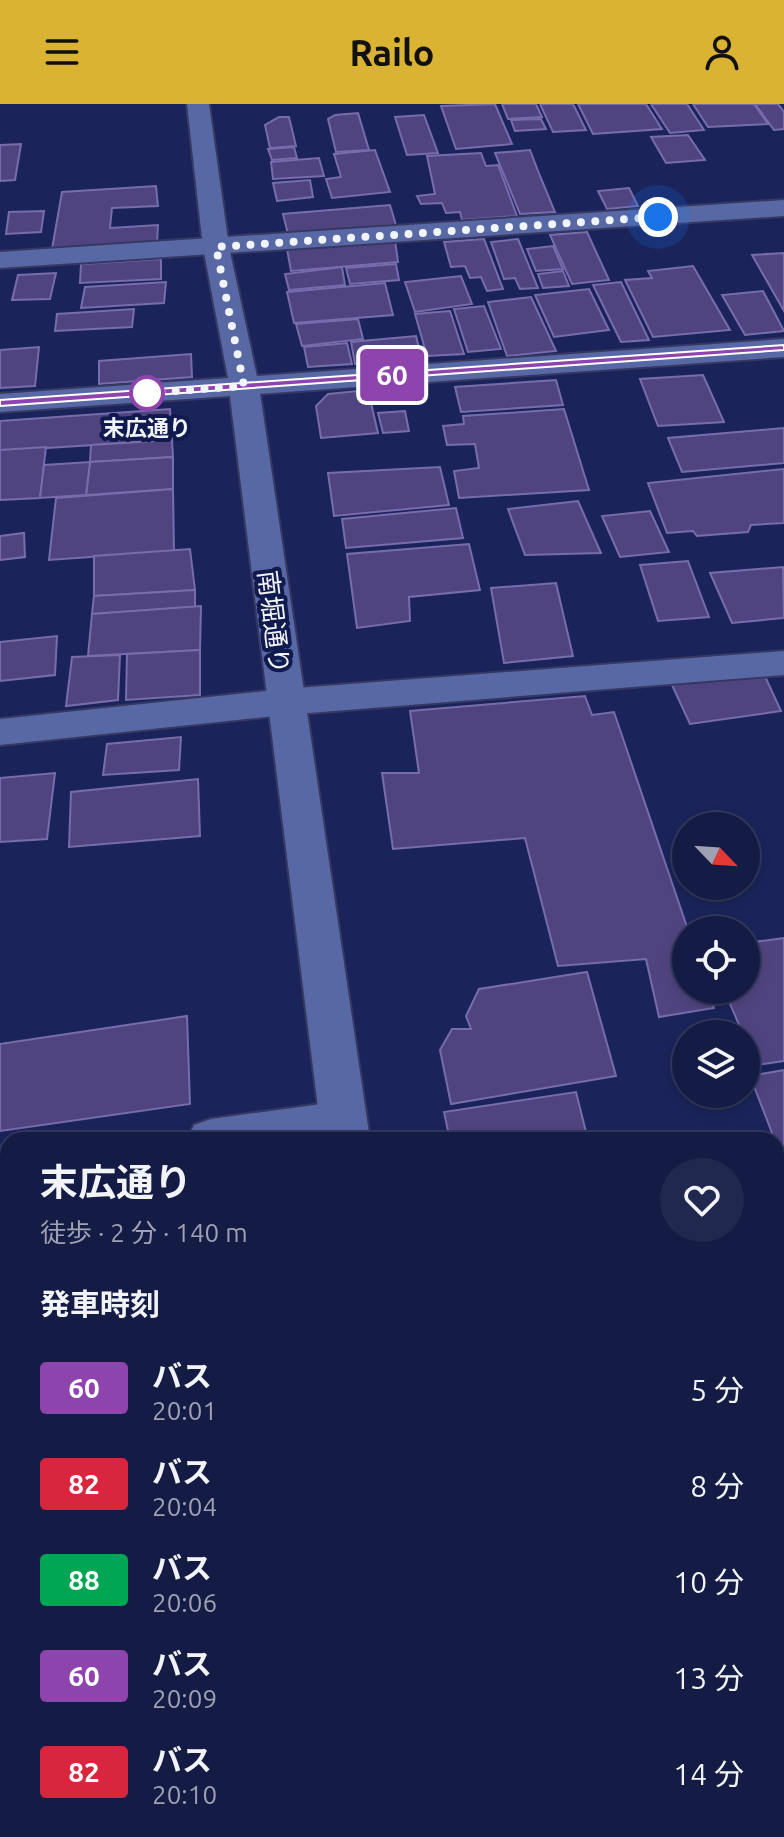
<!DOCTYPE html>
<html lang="ja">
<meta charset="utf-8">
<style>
:root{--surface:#141b44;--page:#21284f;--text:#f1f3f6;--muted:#9da1b2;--line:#33395d;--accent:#dab333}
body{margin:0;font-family:Ubuntu,"Noto Sans JP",sans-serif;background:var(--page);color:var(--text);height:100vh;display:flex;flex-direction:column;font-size:30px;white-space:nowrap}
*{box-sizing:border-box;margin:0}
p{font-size:26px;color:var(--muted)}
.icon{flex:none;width:44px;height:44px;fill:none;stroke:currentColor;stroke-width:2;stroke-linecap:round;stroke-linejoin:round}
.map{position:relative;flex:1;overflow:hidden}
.side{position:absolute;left:0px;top:1028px;width:784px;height:706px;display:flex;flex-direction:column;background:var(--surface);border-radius:24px 24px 0 0;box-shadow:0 4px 12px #0003,0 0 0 2px var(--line)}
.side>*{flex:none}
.badge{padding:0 16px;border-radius:6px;font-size:28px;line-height:52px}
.needle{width:52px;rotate:115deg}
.fabs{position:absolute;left:672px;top:708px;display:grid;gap:16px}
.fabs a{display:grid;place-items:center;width:88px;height:88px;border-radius:50%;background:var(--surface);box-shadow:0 4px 12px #0003,0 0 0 2px var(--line);font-size:40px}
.you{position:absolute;width:40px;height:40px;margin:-20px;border:6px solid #fff;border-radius:50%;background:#1a73e8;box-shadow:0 0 0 12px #1a73e833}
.map>.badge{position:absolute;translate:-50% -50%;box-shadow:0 0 0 4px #fff}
h2{padding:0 40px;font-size:30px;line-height:72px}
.round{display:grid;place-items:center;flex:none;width:84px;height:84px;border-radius:42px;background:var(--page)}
.summary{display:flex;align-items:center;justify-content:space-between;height:136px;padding:0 40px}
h1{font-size:38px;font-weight:700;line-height:60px}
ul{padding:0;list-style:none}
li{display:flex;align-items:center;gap:24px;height:96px;padding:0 40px}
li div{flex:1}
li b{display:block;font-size:30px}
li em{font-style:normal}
li .badge{min-width:88px;font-weight:700;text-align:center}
header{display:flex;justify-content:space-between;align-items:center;height:104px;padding:0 40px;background:var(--accent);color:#111;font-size:36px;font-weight:700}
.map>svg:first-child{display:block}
.building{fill:#504480;stroke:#776cac;stroke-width:2}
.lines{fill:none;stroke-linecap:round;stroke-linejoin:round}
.minor-casing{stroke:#363863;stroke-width:4}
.tertiary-casing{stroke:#363863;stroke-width:4}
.minor{fill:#5768a4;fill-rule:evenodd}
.tertiary{fill:#5768a4;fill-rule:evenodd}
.line{fill:#8e44ad;stroke:#fff;stroke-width:2}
.walk{stroke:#f2f4fb;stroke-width:8;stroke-dasharray:0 14.4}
.stop-dot{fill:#fff;stroke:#8e44ad;stroke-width:4}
.labels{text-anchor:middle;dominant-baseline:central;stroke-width:8;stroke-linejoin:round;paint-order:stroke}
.far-stop-label{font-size:22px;font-weight:bold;fill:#f2f4fb;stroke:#111a4e}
.street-label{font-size:26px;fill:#f2f4fb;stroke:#111a4e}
</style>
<header><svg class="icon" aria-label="menu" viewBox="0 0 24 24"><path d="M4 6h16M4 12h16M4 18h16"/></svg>Railo<svg class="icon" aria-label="person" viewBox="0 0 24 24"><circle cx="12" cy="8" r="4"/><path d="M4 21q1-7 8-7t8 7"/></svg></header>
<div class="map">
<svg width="784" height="1733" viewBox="0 0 784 1733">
<rect width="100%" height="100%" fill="#1a245a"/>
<g class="building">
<path d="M495,0L512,40L456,45L441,2Z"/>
<path d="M502,0H536L542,13L508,15Z"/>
<path d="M540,0H573L586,26L553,28Z"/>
<path d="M578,0H646L662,25L593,30Z"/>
<path d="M651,0H687L704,26L670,29Z"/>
<path d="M693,0H754L768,20L708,23Z"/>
<path d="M755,0H778L784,8V25L774,26Z"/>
<path d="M358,9L369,46L336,48L328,15L335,11Z"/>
<path d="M424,11L438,49L407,51L395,13Z"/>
<path d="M279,13H289L296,42L270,44L265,21Z"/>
<path d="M541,15L546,25L515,27L511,16Z"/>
<path d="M688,31L705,56L666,59L651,33Z"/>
<path d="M21,40L15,76L0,77V41Z"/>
<path d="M294,43L297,54L272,56L268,45Z"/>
<path d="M375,46L390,88L332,94L326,75L341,73L334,50Z"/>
<path d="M530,46L540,72L555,108L520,110L495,49Z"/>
<path d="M481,49L486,62L498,61L517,112L462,116L460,108L446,109L442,99L421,100L417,92L435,90L427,52Z"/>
<path d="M319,54L324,72L273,75L271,58Z"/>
<path d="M310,76L313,93L277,97L273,79Z"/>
<path d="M156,82L158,102L112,104L110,124L158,121L157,139L52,145L62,88Z"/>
<path d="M629,84L638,102L607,105L598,87Z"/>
<path d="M390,101L396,121L288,130L283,110Z"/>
<path d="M44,107L41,128L6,130L9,108Z"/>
<path d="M587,128L609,176L572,180L550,131Z"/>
<path d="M484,135L503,185L487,187L481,173L470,174L465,162L451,163L444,138Z"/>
<path d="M518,135L538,184L520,185L515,174L504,175L491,138Z"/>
<path d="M395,136L398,158L291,167L287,145Z"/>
<path d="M553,142L563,165L536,167L527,145Z"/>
<path d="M784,149V207L752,151Z"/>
<path d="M161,155V175L80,179L81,160Z"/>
<path d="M396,160L399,176L350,180L346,164Z"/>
<path d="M693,162L730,226L653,233L625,176L652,174L648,167Z"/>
<path d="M342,163L345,181L289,186L285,170Z"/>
<path d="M563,167L569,182L543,184L538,170Z"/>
<path d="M56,169L50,195L12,196L18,171Z"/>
<path d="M461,172L472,200L415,208L405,178Z"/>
<path d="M166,178L164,199L81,204L85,183Z"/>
<path d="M621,178L649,236L621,238L593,181Z"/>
<path d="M385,179L393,211L294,219L287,188Z"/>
<path d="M589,185L609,226L554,233L535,191Z"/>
<path d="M763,187L784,227L745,231L722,191Z"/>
<path d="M531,193L556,247L507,252L488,198Z"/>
<path d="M484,202L501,245L468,248L454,205Z"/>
<path d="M134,205L132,223L55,227L57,210Z"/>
<path d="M450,207L464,250L427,252L415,210Z"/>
<path d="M358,215L363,235L302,242L296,220Z"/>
<path d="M416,232L421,252L355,260L351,238Z"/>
<path d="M347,239L352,260L308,263L304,243Z"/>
<path d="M39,243L35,282L0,284V246Z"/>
<path d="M191,250L192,273L99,280V257Z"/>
<path d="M703,271L724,318L658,322L640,275Z"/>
<path d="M556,276L563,301L461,308L455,283Z"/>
<path d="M368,286L378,329L321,334L316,302L328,290Z"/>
<path d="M170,305L172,336L0,347V317Z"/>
<path d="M564,305L589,386L459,394L454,367L479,364L475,340L447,341L443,322L464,320L463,312Z"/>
<path d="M405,307L409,327L383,329L378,309Z"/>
<path d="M784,324V359L682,368L668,334Z"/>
<path d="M172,336L173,353L90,358L91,341Z"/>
<path d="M46,343L40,394L0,396V346Z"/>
<path d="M173,353V385L86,391L90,358Z"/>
<path d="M90,358L86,391L40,394L44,361Z"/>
<path d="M440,363L449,401L334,412L328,369Z"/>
<path d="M784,365V419L751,421L748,428L697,432L693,427L667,429L648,379Z"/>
<path d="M173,385L174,447L49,456L56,394Z"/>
<path d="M578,397L601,449L525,451L508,405Z"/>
<path d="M456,404L463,434L346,444L342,415Z"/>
<path d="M650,407L669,448L620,453L602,412Z"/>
<path d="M24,429L25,453L0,456V432Z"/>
<path d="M469,440L480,486L409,493L410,517L357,524L347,450Z"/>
<path d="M190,445L195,486L94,492V452Z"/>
<path d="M688,457L709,513L658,517L640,461Z"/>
<path d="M783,463L784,514L732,519L710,469Z"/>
<path d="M556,479L573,552L504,559L491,484Z"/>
<path d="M195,486V503L92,510L94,492Z"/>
<path d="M201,502L200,546L88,552L92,510Z"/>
<path d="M57,532L55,571L0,577V538Z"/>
<path d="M200,546V591L126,596L127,550Z"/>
<path d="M120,551L118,596L66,602L72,553Z"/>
<path d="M763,568L781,607L690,620L672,581Z"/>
<path d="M585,592L592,611L614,608L688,826L686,886H708L714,904L659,913L646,855L558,862L525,734L393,745L382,669H419L410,607Z"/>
<path d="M181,633L179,666L103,671L107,640Z"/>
<path d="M55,669L47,735L0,738V674Z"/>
<path d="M198,675L200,732L69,743L71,688Z"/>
<path d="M784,834V957L757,961L746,930H743L724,886H746V839Z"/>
<path d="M587,868L616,972L451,1000L440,946L452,925H471L466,912L479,885Z"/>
<path d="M187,912L190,1000L0,1027V940Z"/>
<path d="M784,966V1060L750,972Z"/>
<path d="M576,988L588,1036H450L444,1008Z"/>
<path d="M784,1152V1407L776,1408V1154Z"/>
<path d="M8,1183V1254H0V1184Z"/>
<path d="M784,1413V1490L776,1491V1415Z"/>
<path d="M784,1498V1593L776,1594V1499Z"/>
<rect x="140" y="1726" width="165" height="7"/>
</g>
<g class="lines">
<defs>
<g id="minor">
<path d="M784,96V112L0,164V148Z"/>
<path d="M784,235V253L244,291L234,288L229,282L234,276L244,273Z"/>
<path d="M784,547V571L284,611L0,641V615L284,585Z"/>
<path d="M343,997L360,1003L367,1018L360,1033L351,1036H187L194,1021L211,1015Z"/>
<path d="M8,1042V1086L0,1087V1043Z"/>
</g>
<g id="tertiary">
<path d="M187,0H209L229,143L259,282L370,1036H322L230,292L0,308V290L228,274L203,143Z"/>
<path d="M410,1726H476L477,1733H411Z"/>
</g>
</defs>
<use href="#minor" class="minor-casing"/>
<use href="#tertiary" class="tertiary-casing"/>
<use href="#minor" class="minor"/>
<use href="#tertiary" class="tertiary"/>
</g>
<path class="line" d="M784,241V246L0,302V296Z"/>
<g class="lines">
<path class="walk" d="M147,289L244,282L216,143L658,113"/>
</g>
<circle class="stop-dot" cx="147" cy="289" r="16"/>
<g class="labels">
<g class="far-stop-label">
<text x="147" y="323">末広通り</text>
</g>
<g class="street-label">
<text transform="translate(274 518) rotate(83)">南堀通り</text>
</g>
</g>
</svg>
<div class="fabs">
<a><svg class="needle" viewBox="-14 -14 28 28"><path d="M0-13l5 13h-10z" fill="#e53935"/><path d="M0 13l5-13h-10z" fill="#9da1b2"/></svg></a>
<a><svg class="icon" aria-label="locate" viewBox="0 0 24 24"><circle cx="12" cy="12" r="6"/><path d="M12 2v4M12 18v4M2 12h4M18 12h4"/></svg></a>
<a><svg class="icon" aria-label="layers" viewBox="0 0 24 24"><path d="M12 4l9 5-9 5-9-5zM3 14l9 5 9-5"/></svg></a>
</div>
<div class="you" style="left:658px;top:113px"></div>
<b class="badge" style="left:392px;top:271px;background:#8e44ad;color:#fff">60</b>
<section class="side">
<div class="summary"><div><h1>末広通り</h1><p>徒歩 · 2 分 · 140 m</p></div><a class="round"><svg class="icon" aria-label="heart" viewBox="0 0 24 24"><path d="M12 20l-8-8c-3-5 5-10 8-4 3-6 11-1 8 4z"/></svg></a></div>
<h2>発車時刻</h2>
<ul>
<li><span class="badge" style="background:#8e44ad;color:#fff">60</span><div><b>バス</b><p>20:01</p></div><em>5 分</em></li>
<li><span class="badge" style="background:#d7263d;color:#fff">82</span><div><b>バス</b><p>20:04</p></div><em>8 分</em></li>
<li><span class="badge" style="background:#00a651;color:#fff">88</span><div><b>バス</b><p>20:06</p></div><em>10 分</em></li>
<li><span class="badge" style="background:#8e44ad;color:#fff">60</span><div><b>バス</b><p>20:09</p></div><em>13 分</em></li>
<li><span class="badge" style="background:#d7263d;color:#fff">82</span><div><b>バス</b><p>20:10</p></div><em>14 分</em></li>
</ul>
</section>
</div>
